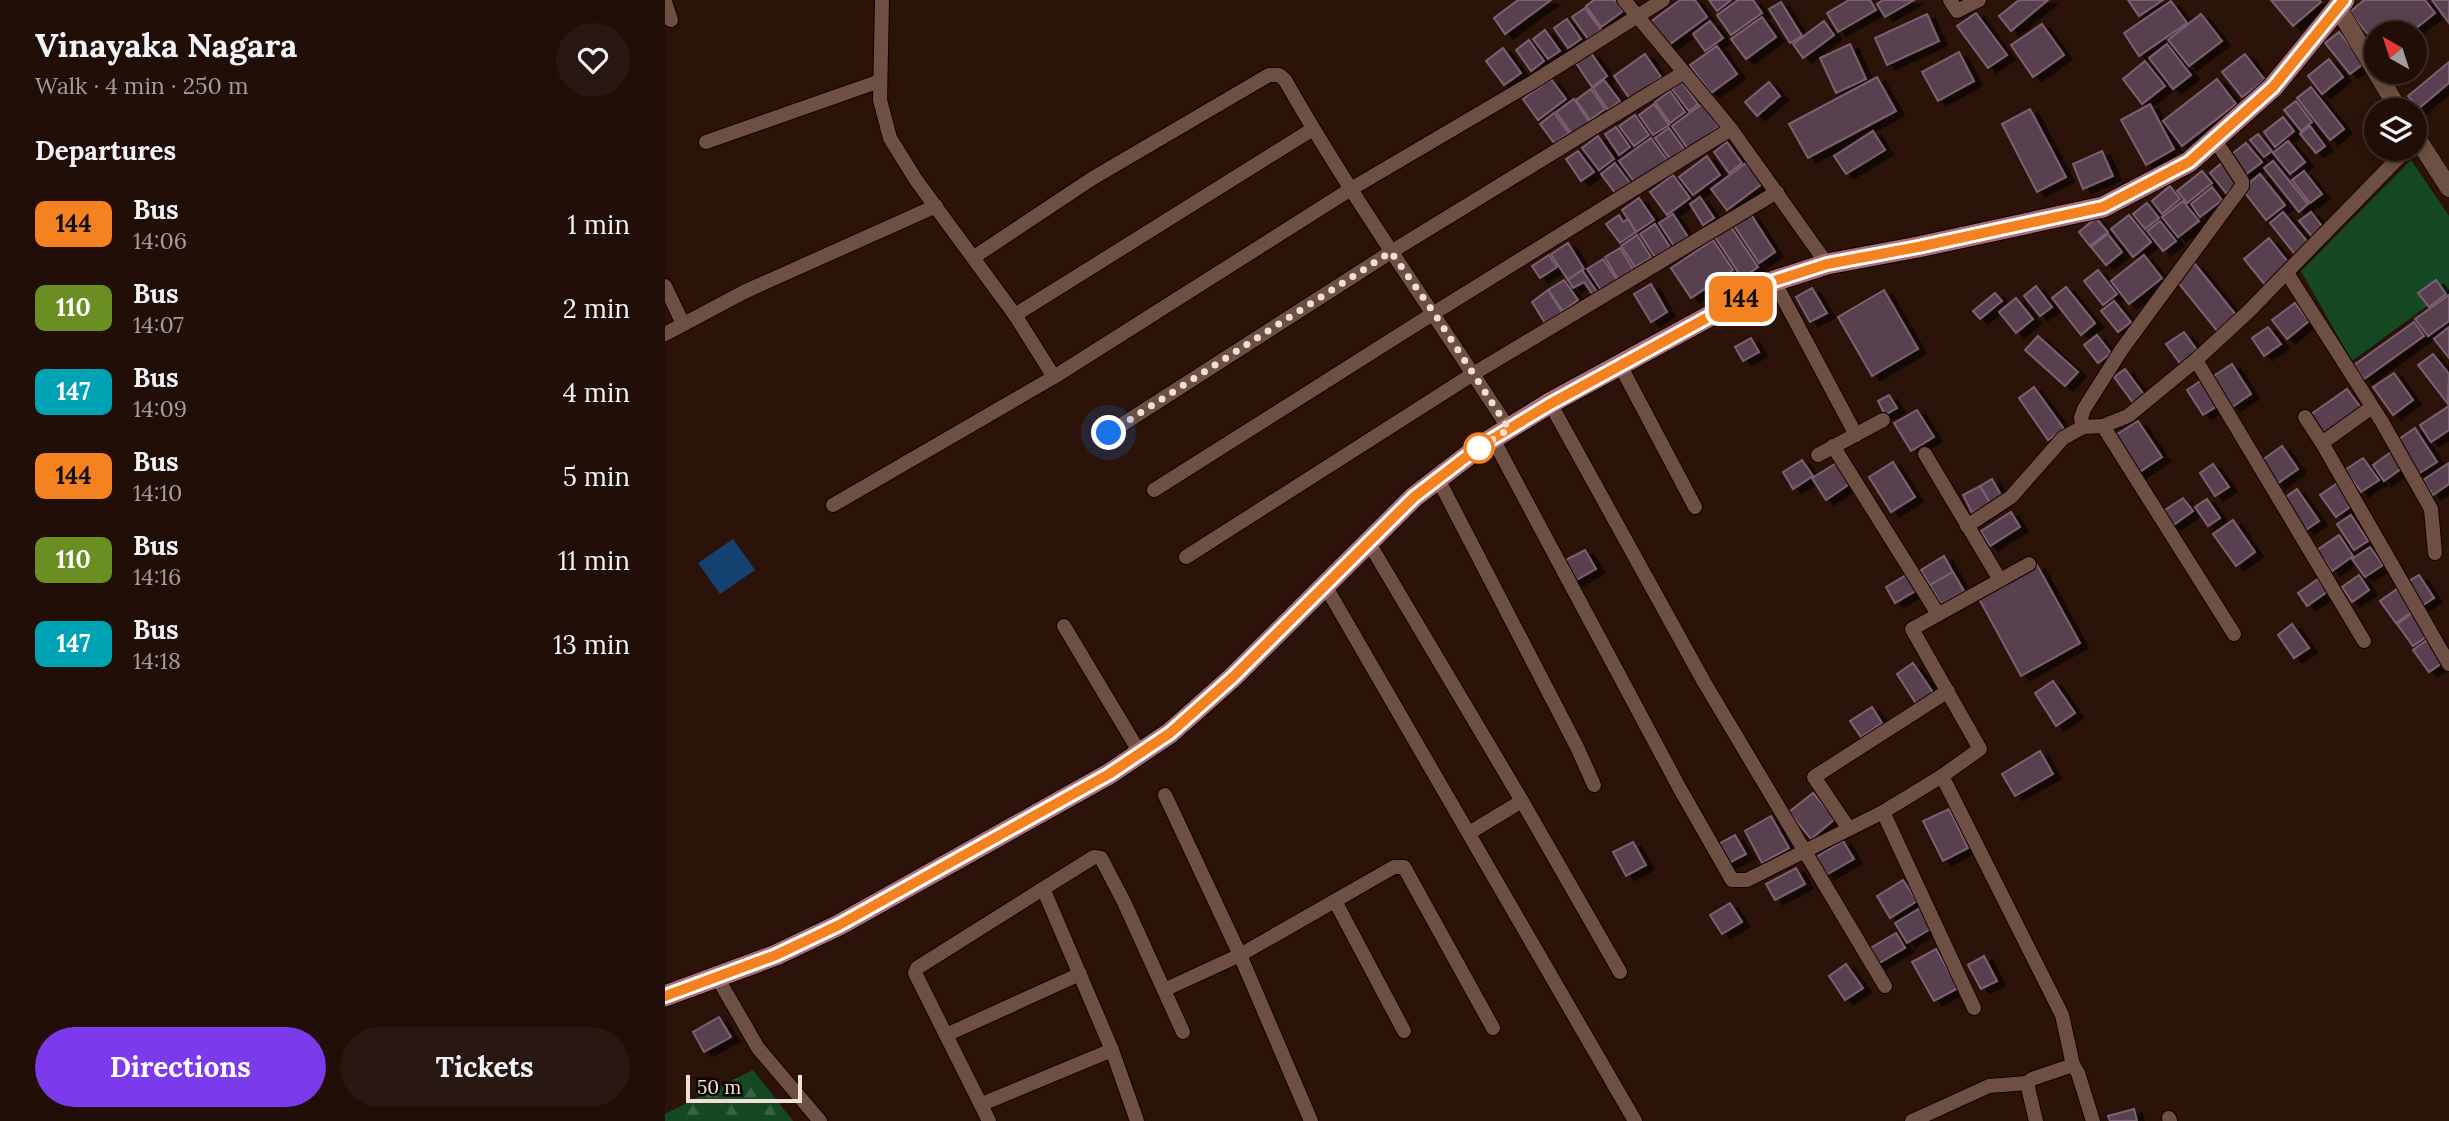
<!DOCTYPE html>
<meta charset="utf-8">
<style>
:root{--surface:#210e07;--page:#291711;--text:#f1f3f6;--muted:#a29c9b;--line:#3e2e28;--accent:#7c3aed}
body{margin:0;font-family:Lora,serif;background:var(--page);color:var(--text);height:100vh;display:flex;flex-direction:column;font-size:26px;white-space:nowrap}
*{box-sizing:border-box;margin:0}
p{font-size:23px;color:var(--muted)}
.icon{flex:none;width:38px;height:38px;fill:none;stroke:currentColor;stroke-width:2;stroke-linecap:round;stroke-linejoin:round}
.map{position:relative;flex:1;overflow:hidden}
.drawer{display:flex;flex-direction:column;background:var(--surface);width:665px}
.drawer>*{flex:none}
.badge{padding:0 14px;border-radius:10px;font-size:24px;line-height:46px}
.needle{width:46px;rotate:321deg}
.fabs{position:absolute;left:1699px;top:21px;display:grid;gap:14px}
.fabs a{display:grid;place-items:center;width:63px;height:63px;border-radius:50%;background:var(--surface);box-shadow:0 4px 10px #0003,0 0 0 2px var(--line);font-size:35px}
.scale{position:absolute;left:21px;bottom:18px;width:116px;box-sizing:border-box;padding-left:7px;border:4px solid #f1dfd8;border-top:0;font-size:19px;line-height:24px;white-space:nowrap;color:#f1dfd8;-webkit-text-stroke:5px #0d0402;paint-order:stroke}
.you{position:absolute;width:35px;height:35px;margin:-18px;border:5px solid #fff;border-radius:50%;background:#1a73e8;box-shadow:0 0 0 10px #1a73e833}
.map>.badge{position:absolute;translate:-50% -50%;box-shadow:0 0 0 4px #fff}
h2{padding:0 35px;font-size:26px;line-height:63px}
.round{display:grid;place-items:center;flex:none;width:74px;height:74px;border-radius:37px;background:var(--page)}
.head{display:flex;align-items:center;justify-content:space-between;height:119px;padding:0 35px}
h1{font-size:33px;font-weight:800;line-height:52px}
.primary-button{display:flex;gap:14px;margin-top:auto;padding:14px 35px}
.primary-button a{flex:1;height:80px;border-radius:42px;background:var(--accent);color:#fff;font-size:28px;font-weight:800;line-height:80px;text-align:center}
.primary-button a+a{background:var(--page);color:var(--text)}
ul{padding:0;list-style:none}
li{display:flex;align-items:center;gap:21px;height:84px;padding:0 35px}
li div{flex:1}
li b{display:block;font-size:26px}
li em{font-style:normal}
li .badge{min-width:77px;font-weight:700;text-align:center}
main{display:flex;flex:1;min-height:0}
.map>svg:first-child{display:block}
.green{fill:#154924}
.forest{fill:url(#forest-firs)}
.water{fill:#134271}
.building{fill:#593f50;stroke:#7c6072;stroke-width:2;filter:url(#shadow)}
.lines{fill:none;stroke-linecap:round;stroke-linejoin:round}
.minor-casing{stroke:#130100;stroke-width:16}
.tertiary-casing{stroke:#130100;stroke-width:19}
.primary-casing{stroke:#130100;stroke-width:23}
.minor{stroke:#6d4f43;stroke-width:14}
.tertiary{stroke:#6d4f43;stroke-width:18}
.primary{stroke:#ab6d76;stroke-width:21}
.line-casing{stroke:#fff;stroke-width:16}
.line{stroke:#f58220;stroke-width:10}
.walk{stroke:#f1dfd8;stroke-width:7;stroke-dasharray:0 12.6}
.stop-dot{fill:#fff;stroke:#f58220;stroke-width:3.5}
</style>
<main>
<section class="drawer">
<div class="head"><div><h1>Vinayaka Nagara</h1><p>Walk · 4 min · 250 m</p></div><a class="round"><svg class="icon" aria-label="heart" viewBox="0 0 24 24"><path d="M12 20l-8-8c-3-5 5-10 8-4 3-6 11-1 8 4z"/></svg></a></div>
<h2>Departures</h2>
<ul>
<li><span class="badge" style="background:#f58220;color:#111">144</span><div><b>Bus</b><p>14:06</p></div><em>1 min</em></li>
<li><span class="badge" style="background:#6b8e23;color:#fff">110</span><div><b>Bus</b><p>14:07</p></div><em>2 min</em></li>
<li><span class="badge" style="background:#00a3b4;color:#fff">147</span><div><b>Bus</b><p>14:09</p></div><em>4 min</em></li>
<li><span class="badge" style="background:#f58220;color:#111">144</span><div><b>Bus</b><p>14:10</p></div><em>5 min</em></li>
<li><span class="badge" style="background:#6b8e23;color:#fff">110</span><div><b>Bus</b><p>14:16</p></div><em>11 min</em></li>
<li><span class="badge" style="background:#00a3b4;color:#fff">147</span><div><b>Bus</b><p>14:18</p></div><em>13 min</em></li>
</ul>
<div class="primary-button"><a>Directions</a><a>Tickets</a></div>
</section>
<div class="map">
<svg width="1784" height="1121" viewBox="0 0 1784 1121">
<defs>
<pattern id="forest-firs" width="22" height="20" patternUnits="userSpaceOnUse" patternTransform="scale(1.75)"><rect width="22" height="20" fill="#154924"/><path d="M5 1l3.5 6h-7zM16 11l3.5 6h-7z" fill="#386343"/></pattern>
<filter id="shadow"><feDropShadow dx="8" dy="4.5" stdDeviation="0" flood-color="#0009"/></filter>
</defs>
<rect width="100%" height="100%" fill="#2c1309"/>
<path class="green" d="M1746,160L1784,216V290L1687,361L1636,271Z"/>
<path class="forest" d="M88,1070L128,1121H0V1114Z"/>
<path class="water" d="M68,539L90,570L55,594L33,563Z"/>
<g class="building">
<path d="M853,0H886L840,34L829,18Z"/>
<path d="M929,0H950L958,11L936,27L921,6Z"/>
<path d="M1015,0H1030L1042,17L1001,47L984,23Z"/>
<path d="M1044,0H1066L1052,11Z"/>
<path d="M1073,0H1088L1097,13L1066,35L1052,15Z"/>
<path d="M1184,0H1205L1211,10L1173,32L1162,13Z"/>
<path d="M1218,0H1249L1220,17L1212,4Z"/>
<path d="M1354,0H1383L1346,31L1334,16Z"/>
<path d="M1463,0H1498L1474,16Z"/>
<path d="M1606,0H1654L1656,2L1628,26Z"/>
<path d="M1699,0H1760L1770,13L1745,33H1712V46L1685,12Z"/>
<path d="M1767,0H1784V23Z"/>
<path d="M1506,1L1522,23L1474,56L1459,33Z"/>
<path d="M1116,2L1137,36L1125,43L1104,9Z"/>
<path d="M920,8L936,30L923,39L907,17Z"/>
<path d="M1311,13L1342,55L1323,68L1292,26Z"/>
<path d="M1262,14L1274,41L1222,65L1210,38Z"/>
<path d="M1536,14L1557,41L1524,66L1503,40Z"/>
<path d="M1097,17L1111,37L1081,59L1066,39Z"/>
<path d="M902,19L916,39L903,48L889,28Z"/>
<path d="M1045,21L1058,38L1040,51L1028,34Z"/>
<path d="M1159,21L1169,35L1138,58L1128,44Z"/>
<path d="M1377,24L1399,55L1368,77L1346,45Z"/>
<path d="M880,30L895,51L883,59L868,39Z"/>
<path d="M1674,32L1699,63L1685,74L1660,43Z"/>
<path d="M864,40L879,61L866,71L851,50Z"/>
<path d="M1185,44L1201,79L1171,93L1155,58Z"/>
<path d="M1502,44L1526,75L1508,89L1484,58Z"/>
<path d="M1052,46L1072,74L1046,93L1025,65Z"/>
<path d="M838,48L856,73L839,85L821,61Z"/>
<path d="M1294,52L1309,81L1273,101L1257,72Z"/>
<path d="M926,53L942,76L927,87L911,63Z"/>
<path d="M980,54L996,77L965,99L949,76Z"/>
<path d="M1580,54L1600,80L1577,97L1557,72Z"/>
<path d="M1664,59L1678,77L1657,94L1643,76Z"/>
<path d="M1480,61L1500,86L1477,104L1458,79Z"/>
<path d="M1784,62V83L1754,108L1743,96Z"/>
<path d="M1212,77L1231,111L1143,158L1124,124Z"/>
<path d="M886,79L901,99L873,120L858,99Z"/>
<path d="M1552,79L1571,104L1517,146L1498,121Z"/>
<path d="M939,80L955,101L943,110L928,88Z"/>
<path d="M1017,82L1033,104L1024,111L1007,89Z"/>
<path d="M1104,82L1115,96L1092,116L1080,102Z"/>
<path d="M1646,87L1679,129L1665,140L1632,98Z"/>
<path d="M926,89L940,109L925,120L911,100Z"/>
<path d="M1005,91L1020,112L1005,123L990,102Z"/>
<path d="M909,99L925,123L908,135L891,112Z"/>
<path d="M1631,101L1647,122L1636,131L1619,110Z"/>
<path d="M989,104L1004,125L988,135L974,115Z"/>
<path d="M1037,104L1054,127L1023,149L1007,126Z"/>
<path d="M1485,104L1509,149L1481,165L1456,120Z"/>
<path d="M1365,109L1401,177L1372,192L1337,124Z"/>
<path d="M889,113L904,133L889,143L875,124Z"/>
<path d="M970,115L984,135L969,146L954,126Z"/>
<path d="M1618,117L1629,131L1610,147L1599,132Z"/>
<path d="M1712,121V142L1701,129Z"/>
<path d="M1645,126L1660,146L1651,153L1635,134Z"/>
<path d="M951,127L965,147L954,155L940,134Z"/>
<path d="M1004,128L1019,149L1005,159L990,138Z"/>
<path d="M1208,131L1220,150L1181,174L1169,156Z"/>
<path d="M1593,134L1607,151L1599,157L1585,140Z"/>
<path d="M933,136L949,159L934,170L917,148Z"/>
<path d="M986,138L1002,160L970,183L954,161Z"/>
<path d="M1623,141L1640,162L1625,174L1608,153Z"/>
<path d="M1062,142L1077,163L1064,173L1049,152Z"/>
<path d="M1581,143L1597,162L1579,176L1563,157Z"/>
<path d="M913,151L929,172L916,181L901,159Z"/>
<path d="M1437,151L1448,176L1418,189L1408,164Z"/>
<path d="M1042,156L1055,175L1028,195L1014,177Z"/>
<path d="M1559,161L1575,181L1561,193L1545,173Z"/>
<path d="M1608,161L1643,204L1634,212L1599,168Z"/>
<path d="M950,163L965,183L950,193L936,174Z"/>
<path d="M1081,163L1097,184L1062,210L1046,189Z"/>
<path d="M1537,171L1547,183L1522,203L1512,191Z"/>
<path d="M1639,171L1657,194L1645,203L1627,180Z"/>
<path d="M1595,174L1620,205L1601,220L1577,189Z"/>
<path d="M1008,175L1025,198L1002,215L985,192Z"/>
<path d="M1505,186L1515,199L1497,214L1487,201Z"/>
<path d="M1547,187L1557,200L1535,217L1526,204Z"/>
<path d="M1035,197L1049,218L1038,225L1025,204Z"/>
<path d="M974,198L989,220L971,232L957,210Z"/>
<path d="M1518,201L1534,221L1513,237L1497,217Z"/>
<path d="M1482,203L1494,218L1480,229L1468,214Z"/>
<path d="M1618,212L1646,246L1632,257L1605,223Z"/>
<path d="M1646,212L1660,230L1649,239L1634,221Z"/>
<path d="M1085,213L1110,252L1094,263L1068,224Z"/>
<path d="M1008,214L1023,237L1009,246L994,223Z"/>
<path d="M954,215L958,222L963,219L971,232L955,243L941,224Z"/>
<path d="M1464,215L1486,242L1468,257L1446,229Z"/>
<path d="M1431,218L1443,232L1425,246L1414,232Z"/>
<path d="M1495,221L1511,241L1498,251L1482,231Z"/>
<path d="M990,224L1005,247L990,257L975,234Z"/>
<path d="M1066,227L1093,267L1077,278L1050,237Z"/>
<path d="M1443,234L1457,252L1441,265L1426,247Z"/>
<path d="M972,235L986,257L970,267L956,246Z"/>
<path d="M1604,238L1626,266L1601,286L1579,259Z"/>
<path d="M1048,240L1068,270L1026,298L1006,268Z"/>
<path d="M903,243L919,269L903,280L886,254Z"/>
<path d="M955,248L968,269L953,279L940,257Z"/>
<path d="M884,255L892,267L875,278L867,266Z"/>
<path d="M1479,255L1497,278L1464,304L1446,281Z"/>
<path d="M938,259L952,280L936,290L922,269Z"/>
<path d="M1530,264L1572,316L1553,332L1511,280Z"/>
<path d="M917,270L932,292L928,295L919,282L908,288L903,280Z"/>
<path d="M1433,270L1452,294L1438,305L1419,281Z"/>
<path d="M899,280L913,300L898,311L883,290Z"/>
<path d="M1771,280L1781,294L1764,307L1753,293Z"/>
<path d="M986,284L1002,312L986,322L969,294Z"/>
<path d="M1371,286L1387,307L1375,316L1359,296Z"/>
<path d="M1401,287L1430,323L1416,335L1387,298Z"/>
<path d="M1147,288L1162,313L1145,322L1131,297Z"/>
<path d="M883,290L897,312L880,323L867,302Z"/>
<path d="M1219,290L1253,349L1207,376L1173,317Z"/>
<path d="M1330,293L1337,301L1315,319L1308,311Z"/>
<path d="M1784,295V321L1763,336L1750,319Z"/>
<path d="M1351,298L1368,319L1351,333L1334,312Z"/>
<path d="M1449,301L1466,322L1453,332L1436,311Z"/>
<path d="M1630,303L1644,321L1622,339L1607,320Z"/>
<path d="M1749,322L1759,336L1699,379L1689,365Z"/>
<path d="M1603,327L1616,344L1599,356L1587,338Z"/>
<path d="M1784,327V358L1769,339Z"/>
<path d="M1519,332L1534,353L1516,365L1501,344Z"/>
<path d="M1432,335L1446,353L1433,363L1419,345Z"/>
<path d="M1373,336L1413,372L1400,386L1360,350Z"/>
<path d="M1086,338L1094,352L1078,361L1070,347Z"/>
<path d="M1768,354L1784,374L1783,404L1753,365Z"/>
<path d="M1567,364L1586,394L1567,407L1547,377Z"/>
<path d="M1460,369L1480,396L1469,404L1449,377Z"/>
<path d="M1729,373L1748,400L1728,415L1708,387Z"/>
<path d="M1537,380L1554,405L1538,415L1522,390Z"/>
<path d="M1369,387L1399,429L1383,440L1354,398Z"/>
<path d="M1682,389L1697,409L1660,436L1645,415Z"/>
<path d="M1224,395L1232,408L1220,415L1213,401Z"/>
<path d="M1784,406V430L1766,442L1755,425Z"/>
<path d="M1252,410L1269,437L1246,451L1229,423Z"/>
<path d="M1473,421L1497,457L1473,473L1449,436Z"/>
<path d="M1750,428L1772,462L1753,474L1731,441Z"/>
<path d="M1617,446L1633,469L1612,484L1596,461Z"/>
<path d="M1729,450L1740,466L1719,481L1708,465Z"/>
<path d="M1698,458L1714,480L1696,492L1680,470Z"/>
<path d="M1137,460L1148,476L1128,489L1118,472Z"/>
<path d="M1173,462L1186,483L1161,500L1147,478Z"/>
<path d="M1228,462L1250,497L1226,512L1204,477Z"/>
<path d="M1784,463V484L1768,495L1758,480Z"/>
<path d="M1548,464L1564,487L1550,496L1535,473Z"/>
<path d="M1327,479L1337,497L1325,503L1315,486Z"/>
<path d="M1674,482L1689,504L1671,517L1655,495Z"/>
<path d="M1315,486L1325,503L1307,513L1298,495Z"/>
<path d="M1632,489L1654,521L1641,530L1618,499Z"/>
<path d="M1518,498L1528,511L1507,526L1497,512Z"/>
<path d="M1542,499L1555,518L1543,526L1530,507Z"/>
<path d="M1346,512L1355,527L1325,546L1316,531Z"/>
<path d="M1686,515L1703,541L1689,550L1672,524Z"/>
<path d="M1568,520L1590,552L1571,566L1548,534Z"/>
<path d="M1674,535L1688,556L1667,571L1652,550Z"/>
<path d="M1705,547L1718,565L1700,577L1687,559Z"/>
<path d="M920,550L931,569L908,582L897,562Z"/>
<path d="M1279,556L1288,572L1265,585L1256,570Z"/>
<path d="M1372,565L1415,643L1356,676L1313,597Z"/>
<path d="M1288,572L1299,591L1276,604L1265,585Z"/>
<path d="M1243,574L1252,590L1230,603L1221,587Z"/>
<path d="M1694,575L1704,590L1687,602L1677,587Z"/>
<path d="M1754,575L1769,598L1755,607L1740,583Z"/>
<path d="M1653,579L1662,592L1642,606L1633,593Z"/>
<path d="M1732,589L1748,611L1731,623L1715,601Z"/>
<path d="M1749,612L1765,634L1748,646L1732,624Z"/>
<path d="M1627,624L1644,648L1629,658L1613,635Z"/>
<path d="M1765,638L1780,661L1764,672L1748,650Z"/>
<path d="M1248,663L1269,694L1252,705L1232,674Z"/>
<path d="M1388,681L1410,713L1391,726L1370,693Z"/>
<path d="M1207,707L1217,723L1196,737L1185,721Z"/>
<path d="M1375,751L1388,774L1350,796L1337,774Z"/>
<path d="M1148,793L1170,819L1146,839L1124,812Z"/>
<path d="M1284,809L1303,848L1278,861L1258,821Z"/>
<path d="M1106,816L1124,848L1097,863L1080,831Z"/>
<path d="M1070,835L1081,854L1062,864L1052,845Z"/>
<path d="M1178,841L1189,859L1161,875L1151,857Z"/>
<path d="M968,842L981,865L961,876L948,852Z"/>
<path d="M1131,868L1140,884L1110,900L1101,884Z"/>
<path d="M1238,880L1252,901L1225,918L1212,896Z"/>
<path d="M1065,903L1077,922L1057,934L1045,915Z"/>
<path d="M1255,908L1267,928L1242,943L1230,923Z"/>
<path d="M1231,933L1240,948L1211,965L1202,950Z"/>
<path d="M1271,949L1293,988L1269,1001L1247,962Z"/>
<path d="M1319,956L1332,981L1316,989L1303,965Z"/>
<path d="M1181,964L1198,988L1180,1000L1164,976Z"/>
<path d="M54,1017L66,1037L39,1052L28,1032Z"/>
<path d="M1469,1109L1472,1121H1445L1443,1116Z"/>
</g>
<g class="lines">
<defs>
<g id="minor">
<path d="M217,0L215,100L225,138L251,180L350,315L389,377L686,189L868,82L998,0"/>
<path d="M959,0L1066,129L1162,264"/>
<path d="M1285,0L1292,11L1314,0"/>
<path d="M0,2L6,20"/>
<path d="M41,142L215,81"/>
<path d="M309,257L428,178L604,75H614L620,80C688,200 769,313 844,429"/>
<path d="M1622,273L1717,422L1766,509L1770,553"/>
<path d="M1109,281L1191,435"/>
<path d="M0,286L18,324"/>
<path d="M350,315L648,129"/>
<path d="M0,334L79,292L271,206"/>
<path d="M1531,360L1699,641"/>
<path d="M955,365L1030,507"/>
<path d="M885,403L1039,682L1220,986"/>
<path d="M1707,407L1657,443L1784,664"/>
<path d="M1640,417L1657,443"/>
<path d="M1438,426L1569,634"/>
<path d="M1418,427L1416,418L1419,409L1457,349L1577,186V181L1550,140"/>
<path d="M444,433L726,252L1018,73"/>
<path d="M828,439L1015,789L1067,880H1082L1218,812L1277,776L1315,749L1247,629L1364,564"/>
<path d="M1168,446L1273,614"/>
<path d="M1260,454L1335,580"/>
<path d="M1153,455L1218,420"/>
<path d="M772,477L912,747L929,785"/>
<path d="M489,490L769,313L1066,129"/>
<path d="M168,505L389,377"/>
<path d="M1302,526L1346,497L1398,438L1418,427L1438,426L1463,416L1531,360L1584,311L1742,149"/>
<path d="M704,543L857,801L955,972"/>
<path d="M521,557L808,374L1112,192"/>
<path d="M661,587L970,1121"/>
<path d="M399,626L475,753"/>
<path d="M1277,776L1397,1015L1408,1065L1367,1079L1362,1083L1371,1121"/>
<path d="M500,795L575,955L646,1121"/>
<path d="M1218,812L1309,1008"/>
<path d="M1184,829L1149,777L1283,691"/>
<path d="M804,833L857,801"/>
<path d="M376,890L429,857L436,858L459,902L518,1032"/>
<path d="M670,901L739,1031"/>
<path d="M52,977L93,1048L155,1121"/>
<path d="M499,990L575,955L729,867H739L828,1028"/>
<path d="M281,1035L415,974"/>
<path d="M1408,1065L1413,1073L1428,1121"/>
<path d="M317,1104L447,1050"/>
<path d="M1504,1118L1505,1121"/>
<path d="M324,1121L250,973L252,968L376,890L380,893L447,1050L472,1121"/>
<path d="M1247,1121L1324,1086L1362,1083"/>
</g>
<g id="tertiary">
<path d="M1673,8L1734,110"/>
<path d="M1750,135L1784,188"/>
</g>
<path id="primary" d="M0,996L111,955L174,925L444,774L505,733L568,677L749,497L814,447L885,403L1109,281L1162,264L1253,247L1438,207L1524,162L1608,87L1679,0"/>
</defs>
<use href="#minor" class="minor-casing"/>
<use href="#tertiary" class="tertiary-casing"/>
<use href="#primary" class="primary-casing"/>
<use href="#minor" class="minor"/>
<use href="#tertiary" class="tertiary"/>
<use href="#primary" class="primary"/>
</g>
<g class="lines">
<defs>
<path id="line" d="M0,996L111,955L174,925L444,774L505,733L568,677L749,497L814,447L885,404L1109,281L1162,264L1253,247L1438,207L1524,162L1608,87L1679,0"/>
</defs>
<use href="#line" class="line-casing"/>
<use href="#line" class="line"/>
<path class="walk" d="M444,433L726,252L769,313L844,429L814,448"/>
</g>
<circle class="stop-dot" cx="814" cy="448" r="14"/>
</svg>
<div class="fabs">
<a><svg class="needle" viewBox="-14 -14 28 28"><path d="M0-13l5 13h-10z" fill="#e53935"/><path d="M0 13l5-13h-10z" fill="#a29c9b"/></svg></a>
<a><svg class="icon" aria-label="layers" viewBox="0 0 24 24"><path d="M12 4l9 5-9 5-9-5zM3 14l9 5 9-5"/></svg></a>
</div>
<div class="scale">50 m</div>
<div class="you" style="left:444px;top:433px"></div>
<b class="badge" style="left:1076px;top:299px;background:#f58220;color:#111">144</b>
</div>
</main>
